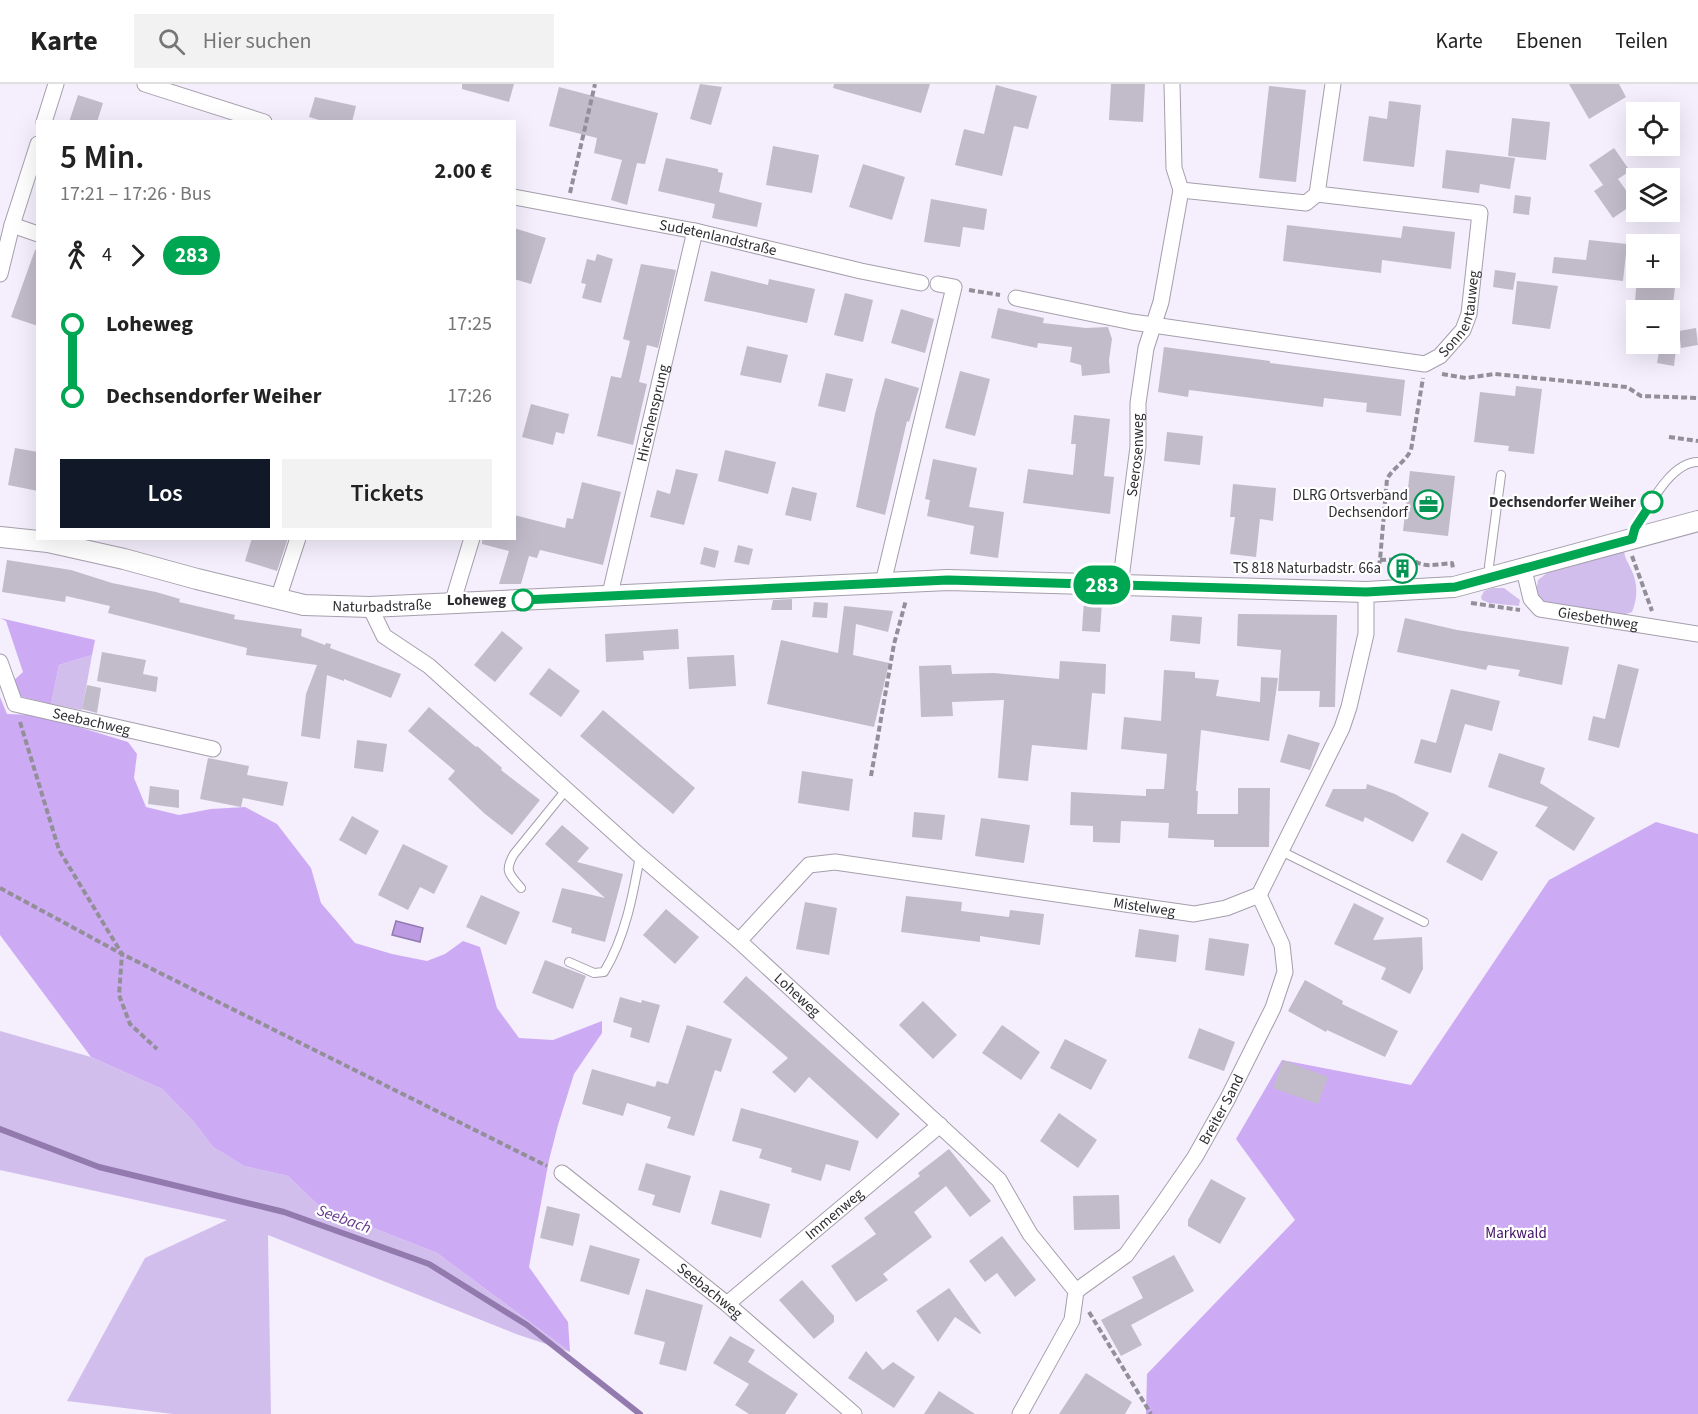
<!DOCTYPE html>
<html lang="de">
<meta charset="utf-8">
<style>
:root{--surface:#fff;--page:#f2f2f2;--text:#222;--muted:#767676;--line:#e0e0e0;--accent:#111827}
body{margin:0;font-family:"Source Sans 3",sans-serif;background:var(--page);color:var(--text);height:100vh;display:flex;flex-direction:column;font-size:22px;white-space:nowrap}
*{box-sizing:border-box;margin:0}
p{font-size:20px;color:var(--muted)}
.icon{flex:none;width:33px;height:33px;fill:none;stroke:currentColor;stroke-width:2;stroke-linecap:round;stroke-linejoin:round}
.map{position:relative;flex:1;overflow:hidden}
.side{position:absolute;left:36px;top:36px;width:480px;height:420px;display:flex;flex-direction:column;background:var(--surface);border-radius:0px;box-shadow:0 6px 24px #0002}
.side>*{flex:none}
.badge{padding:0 12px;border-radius:20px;font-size:21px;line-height:39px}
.fabs{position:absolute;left:1626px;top:18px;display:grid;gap:12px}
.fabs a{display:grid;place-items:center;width:54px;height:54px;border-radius:0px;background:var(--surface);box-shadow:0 6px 24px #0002;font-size:30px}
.map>.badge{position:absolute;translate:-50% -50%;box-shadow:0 0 0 3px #fff}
.legs{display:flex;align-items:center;gap:9px;height:66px;padding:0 24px;font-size:20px}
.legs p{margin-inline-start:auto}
.headline{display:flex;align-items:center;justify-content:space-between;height:102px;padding:0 24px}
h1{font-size:33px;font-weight:600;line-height:45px}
.cta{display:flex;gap:12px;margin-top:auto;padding:12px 24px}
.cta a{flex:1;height:69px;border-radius:0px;background:var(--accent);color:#fff;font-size:24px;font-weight:600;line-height:69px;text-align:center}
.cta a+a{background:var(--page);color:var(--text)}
ul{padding:0 24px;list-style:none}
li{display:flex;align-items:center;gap:21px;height:72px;font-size:22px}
li i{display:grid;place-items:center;width:9px;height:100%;margin:0 8px;background:currentColor}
li i::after{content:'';width:15px;height:15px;margin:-8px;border:4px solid;border-radius:50%;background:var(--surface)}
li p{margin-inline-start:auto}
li:first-child i{background:linear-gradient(#0000 50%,currentColor 0)}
li:last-child i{background:linear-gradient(currentColor 50%,#0000 0)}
header{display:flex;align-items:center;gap:36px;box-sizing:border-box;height:84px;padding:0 30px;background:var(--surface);border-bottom:2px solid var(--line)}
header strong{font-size:28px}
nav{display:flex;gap:33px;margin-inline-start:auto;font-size:21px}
.search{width:420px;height:54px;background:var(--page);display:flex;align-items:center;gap:15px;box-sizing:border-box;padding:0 21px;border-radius:0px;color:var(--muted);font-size:22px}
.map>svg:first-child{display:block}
.green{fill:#d2beec}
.forest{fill:#cdabf4}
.water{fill:#bc9be3;stroke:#927aae;stroke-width:1.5}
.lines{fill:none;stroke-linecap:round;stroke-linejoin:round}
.stream{stroke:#927aae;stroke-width:6}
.building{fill:#c2bcca}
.service-casing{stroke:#a59fac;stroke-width:10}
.minor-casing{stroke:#a59fac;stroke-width:17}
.tertiary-casing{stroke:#a59fac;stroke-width:22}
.path{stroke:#938f99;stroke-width:4;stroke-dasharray:6 3;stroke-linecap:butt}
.service{stroke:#fff;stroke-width:8}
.minor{stroke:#fff;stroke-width:15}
.tertiary{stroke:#fff;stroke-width:20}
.line-1-casing{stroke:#fff;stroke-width:14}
.line-1{stroke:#00a651;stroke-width:9}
.stop-1-dot{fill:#fff;stroke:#00a651;stroke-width:3}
.labels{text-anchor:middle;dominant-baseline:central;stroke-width:4.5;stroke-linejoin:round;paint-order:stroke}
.street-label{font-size:15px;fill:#2f2d32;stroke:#fff}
.poi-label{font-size:15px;fill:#2f2d32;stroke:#fff;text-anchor:end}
.stop-label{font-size:15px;font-weight:bold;fill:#2f2d32;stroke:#fff;text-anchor:end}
.park-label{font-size:15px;fill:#411165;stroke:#fff}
.water-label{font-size:16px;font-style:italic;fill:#663a8e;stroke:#fff}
</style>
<header>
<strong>Karte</strong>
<div class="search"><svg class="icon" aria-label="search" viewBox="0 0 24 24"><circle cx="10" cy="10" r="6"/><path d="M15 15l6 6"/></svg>Hier suchen</div>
<nav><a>Karte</a><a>Ebenen</a><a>Teilen</a></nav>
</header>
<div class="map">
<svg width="1698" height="1330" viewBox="0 0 1698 1330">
<rect width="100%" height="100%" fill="#f4eefd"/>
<g class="green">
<path d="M1624,467C1625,475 1628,478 1631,485C1638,499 1638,514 1632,528L1623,531L1549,520L1542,517L1536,510L1538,496L1547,489Z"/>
<path d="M1504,504L1520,516L1519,522L1489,519L1482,516L1481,513L1484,507L1493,504Z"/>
<path d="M92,571L82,626L51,620L59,581Z"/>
<path d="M0,947L91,973L162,1005L193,1037L213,1063L244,1082L288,1092L320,1123L437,1169L570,1268L516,1250L268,1151L271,1330H173L67,1317L145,1174L227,1136L0,1086Z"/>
</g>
<g class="forest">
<path d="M0,534L95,556L92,571L59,581L51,620L19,612L13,597L23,588L6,537Z"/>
<path d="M0,613L7,630L34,631L59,637L128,658L137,670L134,694L146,723L179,731L211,725L245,723L277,740L311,784L321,819L355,859L392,870L427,877L445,870L463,857L480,863L497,924L519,954L553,956L602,937V949L574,990L558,1041L549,1076L529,1183L568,1238L570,1268L437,1169L320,1123L288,1092L244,1082L213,1063L193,1037L162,1005L91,973L0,851Z"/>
<path d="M1656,738L1698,750V1330H1146L1147,1290L1295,1136L1236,1055L1282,976L1411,1001L1549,796Z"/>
</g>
<path class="water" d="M396,837L423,844L420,858L392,851Z"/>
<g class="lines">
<path class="stream" d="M0,1045L99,1083L284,1128L429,1180L527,1241L640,1330"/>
</g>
<g class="building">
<path d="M462,0H514L509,18L462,5Z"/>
<path d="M700,0L722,3L711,41L690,35Z"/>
<path d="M834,0H930L921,29L833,4Z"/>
<path d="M1111,0H1145L1143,38L1109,36Z"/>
<path d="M1569,0H1619L1626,13L1589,35Z"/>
<path d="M996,1L1037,12L1028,45L1014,42L1002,92L955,81L964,45L984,50Z"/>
<path d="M1269,2L1306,6L1296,98L1259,94Z"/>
<path d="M559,3L658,29L645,80L637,79L627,121L611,116L622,76L594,69L597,54L549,42Z"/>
<path d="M78,11L103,19L97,38H69Z"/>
<path d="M315,13L356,22L352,38H326L309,33Z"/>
<path d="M1389,17L1421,21L1414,83L1363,77L1369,32L1387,35Z"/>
<path d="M1512,34L1550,38L1546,76L1508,72Z"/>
<path d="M773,62L819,71L812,109L766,101Z"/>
<path d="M1614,64L1630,87L1618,95L1635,119L1613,134L1594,107L1603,101L1589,81Z"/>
<path d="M1446,66L1515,74L1510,105L1480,100L1479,109L1442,104Z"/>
<path d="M666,74L718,85V88L723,89L719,108L762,119L757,143L712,134L715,120L658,107Z"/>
<path d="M863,80L905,93L892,136L849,123Z"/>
<path d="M1515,111L1531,113L1529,131L1513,129Z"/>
<path d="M931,115L987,125L984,146L963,143L960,163L924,158Z"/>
<path d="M1287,141L1401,154L1403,142L1455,148L1451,185L1382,176L1381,189L1283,177Z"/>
<path d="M514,144L546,154L531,200L514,195Z"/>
<path d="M1589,156L1627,160L1623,197L1552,189L1554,173L1586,176Z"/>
<path d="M35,166H38V242L11,233Z"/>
<path d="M597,170L613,175L601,219L582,214L586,200L581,199L587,175L595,177Z"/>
<path d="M641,180L676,186L658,264L647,261L639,298L647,300L633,361L597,352L611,292L621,294L630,257L623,255Z"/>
<path d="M1495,186L1516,189L1513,206L1493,203Z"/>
<path d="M711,187L768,201L769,195L815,205L807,239L704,217Z"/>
<path d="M1637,194H1676L1673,221L1635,217Z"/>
<path d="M1517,197L1558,202L1550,245L1512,240Z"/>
<path d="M845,209L873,216L863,258L834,251Z"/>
<path d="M998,224L1044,234L1043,239L1086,244L1108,243L1112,255L1109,276L1110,289L1082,292L1081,281L1070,278L1072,263L1038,259L1037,264L991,254Z"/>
<path d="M901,225L934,235L925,269L891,259Z"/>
<path d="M1696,244L1698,261L1681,264L1679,247Z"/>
<path d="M747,262L788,271L781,299L740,291Z"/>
<path d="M1660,262L1676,265L1674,282L1657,279Z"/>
<path d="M1164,263L1270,277V279L1405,296L1401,332L1366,328L1367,319L1324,314L1323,323L1189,306L1188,313L1158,308Z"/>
<path d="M960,287L990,295L975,352L945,344Z"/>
<path d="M826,289L853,295L845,328L818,322Z"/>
<path d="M885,294L919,304L909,338L907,337L885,431L856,423L875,330Z"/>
<path d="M1516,302L1542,305L1534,370L1508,367L1509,362L1474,358L1480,308L1515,312Z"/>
<path d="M531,320L569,330L564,350L556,348L553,361L522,353Z"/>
<path d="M1074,331L1110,335L1104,392L1114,393L1110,430L1023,419L1028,385L1073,391L1076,360H1071Z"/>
<path d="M1167,348L1203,352L1200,381L1164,377Z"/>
<path d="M15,364L38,368V407L8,401Z"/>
<path d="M725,366L776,378L768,410L718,397Z"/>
<path d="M933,375L977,384L969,423L1004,428L998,474L970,470L974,442L927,432L930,416L925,415Z"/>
<path d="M676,385L698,390L684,441L650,433L657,406L670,410Z"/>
<path d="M1410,387L1455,392L1448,452L1403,447Z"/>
<path d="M582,398L621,408L603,481L540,466L537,474L529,472L521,500H499L509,467L482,460V454H514V431L565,444L567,434L573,435Z"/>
<path d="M1233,400L1276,404L1273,437L1260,435L1256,473L1230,470L1235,433H1230Z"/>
<path d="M792,403L817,409L811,437L785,431Z"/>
<path d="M252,454H288L277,487L245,477Z"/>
<path d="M738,461L753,465L749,481L734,478Z"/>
<path d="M704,463L719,467L715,484L700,480Z"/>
<path d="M7,476L71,486L112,499L156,508L180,515L179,518L235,531L234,535L302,545L301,552L325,561L326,559L331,560L330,564L401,590L391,614L344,595V597L327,591L320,655L301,652L306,610L317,581L246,571L247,564L108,529L110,522L66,512L65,518L2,508Z"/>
<path d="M792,515V526H771L773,516Z"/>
<path d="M1084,516L1102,518L1100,548L1082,547Z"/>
<path d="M814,518L828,519L827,534L812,533Z"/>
<path d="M844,522L893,527L888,548L856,540L853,571L889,579L874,643L767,620L781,556L838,569Z"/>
<path d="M1238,530L1337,531L1335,623H1319L1320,607H1278L1281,566L1237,562Z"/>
<path d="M1172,531L1202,533L1200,560L1170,557Z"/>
<path d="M1405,534L1457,546L1569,563L1562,601L1518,592L1520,586L1488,581L1486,586L1397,568Z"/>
<path d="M678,545L679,565L643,567L644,576L606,578L605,550Z"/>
<path d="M502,547L523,564L495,598L474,581Z"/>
<path d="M102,568L146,576L143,590L158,593L156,608L97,597Z"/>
<path d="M734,571L736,602L689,605L687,573Z"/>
<path d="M1060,577L1106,580L1105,610L1092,609L1087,666L1032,661L1028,697L998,694L1004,616L952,618L953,632L921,633L919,582L951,581L952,590L994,589L1059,595Z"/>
<path d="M1618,580L1639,585L1619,664L1588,656L1593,632L1605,635Z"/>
<path d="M549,584L580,607L561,633L529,610Z"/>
<path d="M1164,586L1195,588V594L1219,596L1216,612L1260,618L1261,593L1278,594L1269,657L1201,646L1196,707H1198L1197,730H1238V704H1270L1269,763H1214V756L1168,754L1169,739L1121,737L1120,759L1093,758V742L1070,741L1071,708L1146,712V705H1164L1167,670L1121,665L1124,633L1161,637Z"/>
<path d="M87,601L101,604L97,629L82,625Z"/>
<path d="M1451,605L1500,617L1492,647L1465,640L1451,689L1414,679L1421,655L1436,659Z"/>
<path d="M429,623L476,663L477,662L502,684L501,686L540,716L512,751L485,730L448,695L455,687L408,647Z"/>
<path d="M603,626L695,704L673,730L580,652Z"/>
<path d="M1288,650L1320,659L1310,686L1280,678Z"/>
<path d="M357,656L387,660L383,688L354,684Z"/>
<path d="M1499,669L1545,684L1540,699L1595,734L1574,767L1535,742L1548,723L1488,703Z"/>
<path d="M208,674L249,682L247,691L288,698L283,722L243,714L241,723L200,715Z"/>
<path d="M802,687L853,695L849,727L798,719Z"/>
<path d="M1367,700L1395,710L1429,729L1413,758L1365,733L1363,738L1325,722L1333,705H1366Z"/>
<path d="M150,702L179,706V724L148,720Z"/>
<path d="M914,728L945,731L942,756L912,753Z"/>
<path d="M352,732L379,747L366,771L339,756Z"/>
<path d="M981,734L1030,741L1024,779L975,772Z"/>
<path d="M562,741L589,764L577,778L623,790L605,858L571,849L572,844L552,838L562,804L605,814L545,760Z"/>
<path d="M1462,749L1498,768L1482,797L1446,778Z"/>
<path d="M403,760L448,782L434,810L420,803L408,826L378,811Z"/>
<path d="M481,811L520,828L506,861L466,843Z"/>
<path d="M906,812L962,818L961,827L1009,833L1010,826L1044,830L1040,861L980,852V858L901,848Z"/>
<path d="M805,818L837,824L829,871L796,865Z"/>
<path d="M1354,819L1384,834L1373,856L1422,853L1423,885L1410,910L1381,895L1386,884L1334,860Z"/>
<path d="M666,825L699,853L675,880L643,851Z"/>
<path d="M1139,845L1179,851L1176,878L1135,873Z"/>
<path d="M1209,854L1249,860L1244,892L1205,886Z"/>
<path d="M545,876L586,892L573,925L532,909Z"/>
<path d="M746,892L900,1030L877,1055L809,993L795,1009L772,988L788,974L723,918Z"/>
<path d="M1305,896L1343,917L1342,920L1398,947L1385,973L1327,946L1326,948L1288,927Z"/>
<path d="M620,913L641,919L642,916L660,921L649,959L630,953L632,944L613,938Z"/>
<path d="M923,917L957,951L933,975L899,941Z"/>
<path d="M687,941L732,955L721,988L715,986L694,1052L667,1044L671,1033L627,1019L623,1032L582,1020L592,985L655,1003L657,997L668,1000Z"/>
<path d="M1002,941L1040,968L1021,996L982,969Z"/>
<path d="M1199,944L1235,958L1224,987L1188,974Z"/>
<path d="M1065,955L1107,976L1091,1006L1050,984Z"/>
<path d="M1283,976L1328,993L1318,1020L1273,1004Z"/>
<path d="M741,1024L859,1057L850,1087L826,1080L821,1097L791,1088L792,1084L759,1074L762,1065L732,1057Z"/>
<path d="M1059,1029L1097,1056L1078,1084L1040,1057Z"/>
<path d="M949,1065L991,1117L970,1133L946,1102L914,1128L932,1153L883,1190L888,1196L856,1218L831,1182L876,1150L864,1134L920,1092L918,1089Z"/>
<path d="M646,1079L691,1092L680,1129L652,1121L655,1111L638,1106Z"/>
<path d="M1211,1095L1246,1114L1220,1160L1188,1142V1136Z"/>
<path d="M720,1106L770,1120L761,1154L711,1140Z"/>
<path d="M1119,1111L1120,1145L1074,1146L1073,1112Z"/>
<path d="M547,1122L580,1130L573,1162L540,1154Z"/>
<path d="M1002,1152L1036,1196L1015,1213L997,1189L985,1198L969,1177Z"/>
<path d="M590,1161L640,1175L629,1211L580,1197Z"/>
<path d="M1174,1171L1194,1207L1131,1241L1142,1261L1121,1272L1101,1236L1143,1214L1132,1193Z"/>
<path d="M802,1196L834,1232V1238L814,1255L779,1216Z"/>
<path d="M949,1204L981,1249L980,1250L955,1233L938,1258L916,1227Z"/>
<path d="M646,1205L703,1221L686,1287L659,1280L665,1258L634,1250Z"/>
<path d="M730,1252L755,1266L748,1278L798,1310L785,1330H749L735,1321L749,1300L713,1279Z"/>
<path d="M866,1267L883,1286L893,1278L915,1293L894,1324L848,1294Z"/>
<path d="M1086,1289L1132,1318L1125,1330H1059Z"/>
<path d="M939,1307L975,1330H924Z"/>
</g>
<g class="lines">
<defs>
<g id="service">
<path d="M1633,452L1635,444C1649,423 1670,378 1698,378"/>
<path d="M1491,493L1489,482L1501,391"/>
<path d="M1281,767L1424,838"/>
<path d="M521,804C509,790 504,787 514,770L566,706"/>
<path d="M569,878L594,889L604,888C625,854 633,811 640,772"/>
</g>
<g id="minor">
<path d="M145,0L264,38"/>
<path d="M44,38L56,0"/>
<path d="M1181,106L1306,119L1317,110"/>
<path id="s1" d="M514,113L695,147L861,187L921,199"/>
<path d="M12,141L38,150"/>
<path d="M0,190L12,141L38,60"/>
<path id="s2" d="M1016,214L1132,238L1425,280L1440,272L1463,246L1469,230L1480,129L1317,110L1333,0"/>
<path id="s3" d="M1524,486L1531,515L1540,525L1698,550"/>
<path d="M883,499L954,203L938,200"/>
<path id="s4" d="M1120,502L1138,363V319L1146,264L1161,218L1181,106L1174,84L1172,0"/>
<path id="s5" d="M610,510L695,147"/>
<path d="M278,515L298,454"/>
<path d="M452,520L472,454"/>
<path id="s6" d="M370,523L384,552L429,582L640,772L739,857L999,1096L1030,1150L1076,1207L1072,1236L1020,1330"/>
<path id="s7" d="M0,578L15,620L213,665"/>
<path id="s8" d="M739,857L809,781L835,778L1194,830L1226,824L1259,811L1342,644L1349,623L1366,550V508"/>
<path id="s9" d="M562,1089L727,1220L854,1330"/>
<path id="s10" d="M1076,1207L1126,1171L1162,1121L1195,1073L1227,1016L1273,924L1285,888L1282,861L1259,811"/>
<path id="s11" d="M727,1220L940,1041"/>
</g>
<g id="tertiary">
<path id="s12" d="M0,453L48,458L124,475L197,495L304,521L370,523L948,496L1366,508L1454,503L1698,437"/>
</g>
</defs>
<use href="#service" class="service-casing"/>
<use href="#minor" class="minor-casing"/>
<use href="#tertiary" class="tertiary-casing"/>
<g class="path">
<path d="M570,109L595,0"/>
<path d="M969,206L1000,211"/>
<path d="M1442,290L1466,294L1495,290L1627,303L1641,312L1698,314"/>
<path d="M1669,353L1698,357"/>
<path d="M1632,472L1652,527"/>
<path d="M1380,476L1412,475C1423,485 1438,480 1452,479L1453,484"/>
<path d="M1373,489L1378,485L1380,476L1387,395C1393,384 1405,378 1411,366L1423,294"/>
<path d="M1471,519L1520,526"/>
<path d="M20,638L59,766L122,870L119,911L130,940L157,965"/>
<path d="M871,692L894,560L906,516"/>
<path d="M0,804L122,870L547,1082"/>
<path d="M1089,1228L1151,1330"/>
</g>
<use href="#service" class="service"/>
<use href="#minor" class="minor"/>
<use href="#tertiary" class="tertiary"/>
</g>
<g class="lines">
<defs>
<path id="line-1" d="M523,516L948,496L1366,508L1455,503L1632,455L1635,444L1652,418"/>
</defs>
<use href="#line-1" class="line-1-casing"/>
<use href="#line-1" class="line-1"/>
</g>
<defs>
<symbol id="office-ring" viewBox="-11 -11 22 22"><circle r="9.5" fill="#fff" stroke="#049555" stroke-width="1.5"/><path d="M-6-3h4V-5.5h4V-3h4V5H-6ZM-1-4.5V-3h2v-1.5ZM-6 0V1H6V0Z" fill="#049555"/></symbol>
<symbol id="building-ring" viewBox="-11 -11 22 22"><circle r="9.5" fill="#fff" stroke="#049555" stroke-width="1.5"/><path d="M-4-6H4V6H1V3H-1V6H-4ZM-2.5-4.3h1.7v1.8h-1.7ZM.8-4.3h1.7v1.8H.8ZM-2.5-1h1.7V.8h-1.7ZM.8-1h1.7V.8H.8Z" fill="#049555"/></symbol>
</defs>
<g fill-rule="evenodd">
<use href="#office-ring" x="1412" y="404" width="33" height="33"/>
<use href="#building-ring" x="1386" y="468" width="33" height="33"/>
</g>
<g class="stop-1-dot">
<circle cx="1652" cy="418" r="10"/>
<circle cx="523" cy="516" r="10"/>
</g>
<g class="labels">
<g class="street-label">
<text stroke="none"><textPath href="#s1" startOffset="208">Sudetenlandstraße</textPath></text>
<text stroke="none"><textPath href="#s2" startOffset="480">Sonnentauweg</textPath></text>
<text stroke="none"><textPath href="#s5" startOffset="186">Hirschensprung</textPath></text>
<text stroke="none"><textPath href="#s4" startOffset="132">Seerosenweg</textPath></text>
<text stroke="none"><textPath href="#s12" startOffset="390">Naturbadstraße</textPath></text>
<text stroke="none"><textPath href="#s3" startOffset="102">Giesbethweg</textPath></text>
<text stroke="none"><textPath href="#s7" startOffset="123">Seebachweg</textPath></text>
<text stroke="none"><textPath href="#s8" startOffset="442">Mistelweg</textPath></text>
<text stroke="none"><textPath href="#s6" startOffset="580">Loheweg</textPath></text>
<text stroke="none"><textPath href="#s10" startOffset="236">Breiter Sand</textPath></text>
<text stroke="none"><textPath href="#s11" startOffset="140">Immenweg</textPath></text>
<text stroke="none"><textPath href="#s9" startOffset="189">Seebachweg</textPath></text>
</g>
<g class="poi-label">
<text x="1408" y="411">DLRG Ortsverband<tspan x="1408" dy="17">Dechsendorf</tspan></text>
<text x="1381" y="484">TS 818 Naturbadstr. 66a</text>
</g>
<g class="stop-label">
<text x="1636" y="418">Dechsendorfer Weiher</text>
<text x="506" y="516">Loheweg</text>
</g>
<g class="park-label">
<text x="1516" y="1149">Markwald</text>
</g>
<g class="water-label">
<text transform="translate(344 1135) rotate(20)">Seebach</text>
</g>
</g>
</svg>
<div class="fabs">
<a><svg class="icon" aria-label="locate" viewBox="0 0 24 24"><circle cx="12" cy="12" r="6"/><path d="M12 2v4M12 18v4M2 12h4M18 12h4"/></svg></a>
<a><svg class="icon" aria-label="layers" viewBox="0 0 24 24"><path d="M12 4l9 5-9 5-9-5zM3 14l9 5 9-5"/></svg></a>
<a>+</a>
<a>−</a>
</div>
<b class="badge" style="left:1102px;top:501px;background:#00a651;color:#fff">283</b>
<section class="side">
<div class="headline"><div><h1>5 Min.</h1><p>17:21 – 17:26 · Bus</p></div><b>2.00 €</b></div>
<div class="legs"><svg class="icon" aria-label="walk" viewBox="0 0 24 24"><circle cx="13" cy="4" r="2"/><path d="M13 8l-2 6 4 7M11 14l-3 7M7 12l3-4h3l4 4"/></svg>4<svg class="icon" aria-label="forward" viewBox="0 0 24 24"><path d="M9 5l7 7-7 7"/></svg><b class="badge" style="background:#00a651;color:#fff">283</b></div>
<ul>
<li><i style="color:#00a651"></i><b>Loheweg</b><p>17:25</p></li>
<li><i style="color:#00a651"></i><b>Dechsendorfer Weiher</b><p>17:26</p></li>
</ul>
<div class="cta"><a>Los</a><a>Tickets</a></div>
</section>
</div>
